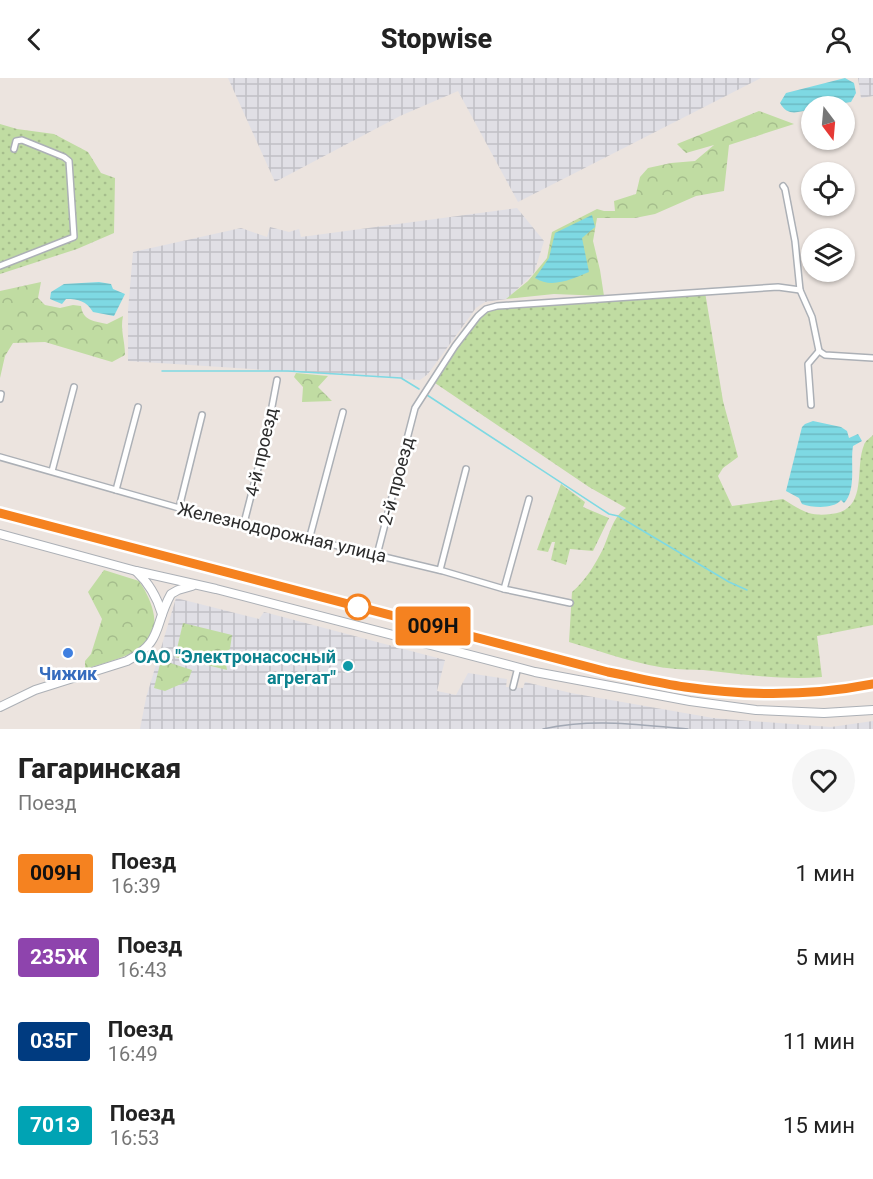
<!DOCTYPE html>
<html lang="ru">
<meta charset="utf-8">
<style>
:root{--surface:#fff;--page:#f6f6f6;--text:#222;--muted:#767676}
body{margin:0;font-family:Roboto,sans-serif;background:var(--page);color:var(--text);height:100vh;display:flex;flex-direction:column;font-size:22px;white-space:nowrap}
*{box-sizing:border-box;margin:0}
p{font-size:20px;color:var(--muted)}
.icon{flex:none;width:33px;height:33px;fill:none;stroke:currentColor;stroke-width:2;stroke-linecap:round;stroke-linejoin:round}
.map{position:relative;height:651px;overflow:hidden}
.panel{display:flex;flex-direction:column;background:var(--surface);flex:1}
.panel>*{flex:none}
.badge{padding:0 12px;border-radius:4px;font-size:21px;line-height:39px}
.needle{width:39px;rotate:164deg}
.fabs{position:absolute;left:801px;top:18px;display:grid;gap:12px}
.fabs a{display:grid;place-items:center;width:54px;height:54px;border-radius:50%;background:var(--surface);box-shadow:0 2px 4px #0004;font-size:30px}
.map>.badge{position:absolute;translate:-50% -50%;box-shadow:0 0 0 3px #fff}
.round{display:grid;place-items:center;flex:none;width:63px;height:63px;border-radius:32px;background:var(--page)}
.head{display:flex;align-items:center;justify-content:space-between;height:102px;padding:0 18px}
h1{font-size:28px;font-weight:800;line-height:45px}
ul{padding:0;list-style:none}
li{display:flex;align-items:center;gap:18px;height:84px;padding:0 18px}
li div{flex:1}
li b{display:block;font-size:22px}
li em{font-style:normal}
li .badge{min-width:66px;font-weight:700;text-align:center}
header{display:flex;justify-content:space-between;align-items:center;height:78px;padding:0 18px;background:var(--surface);font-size:27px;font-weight:800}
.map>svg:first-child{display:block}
.industrial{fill:url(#industrial-grid)}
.forest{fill:url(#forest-crowns)}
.park{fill:url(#park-dots)}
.water{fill:url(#water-rules)}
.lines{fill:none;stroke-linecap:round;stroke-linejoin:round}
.stream{stroke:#7ed9e3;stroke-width:1.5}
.street-casing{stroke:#acb0b6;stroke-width:8}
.secondary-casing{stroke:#acb0b6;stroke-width:10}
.street{stroke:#fff;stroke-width:5}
.secondary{stroke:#fff;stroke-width:8}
.rail{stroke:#a2a8b4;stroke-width:1.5}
.line-casing{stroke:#fff;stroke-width:14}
.line{stroke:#f58220;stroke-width:9}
.stop-dot{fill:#fff;stroke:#f58220;stroke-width:3}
.shop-dot{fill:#3f7fe0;stroke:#fff;stroke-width:2}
.culture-dot{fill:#0f9aa8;stroke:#fff;stroke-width:2}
.labels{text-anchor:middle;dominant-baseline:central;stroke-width:5;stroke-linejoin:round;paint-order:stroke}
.street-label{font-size:18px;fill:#2c2c2c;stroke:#fff}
.culture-label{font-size:18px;font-weight:bold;fill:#0d838f;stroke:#fff;text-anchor:end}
.shop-label{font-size:18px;font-weight:bold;fill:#366cbe;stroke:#fff}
</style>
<header><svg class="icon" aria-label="back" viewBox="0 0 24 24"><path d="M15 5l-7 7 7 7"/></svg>Stopwise<svg class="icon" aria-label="person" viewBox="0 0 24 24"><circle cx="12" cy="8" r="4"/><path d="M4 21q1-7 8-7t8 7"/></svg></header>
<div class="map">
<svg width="873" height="651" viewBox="0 0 873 651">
<defs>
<pattern id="industrial-grid" width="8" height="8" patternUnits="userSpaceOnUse" patternTransform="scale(1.5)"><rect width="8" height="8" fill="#e0dfe5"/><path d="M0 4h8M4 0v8" fill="none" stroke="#c0c0c5"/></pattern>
<pattern id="forest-crowns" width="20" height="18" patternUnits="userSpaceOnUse" patternTransform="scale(1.5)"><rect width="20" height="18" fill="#c0dca2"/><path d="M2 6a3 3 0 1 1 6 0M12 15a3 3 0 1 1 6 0" fill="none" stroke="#a5bd8c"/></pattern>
<pattern id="park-dots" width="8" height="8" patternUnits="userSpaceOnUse" patternTransform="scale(1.5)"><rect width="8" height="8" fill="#c0dca2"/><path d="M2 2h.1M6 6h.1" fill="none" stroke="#a5bd8c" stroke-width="1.8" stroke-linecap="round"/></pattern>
<pattern id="water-rules" width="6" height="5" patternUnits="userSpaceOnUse" patternTransform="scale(1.5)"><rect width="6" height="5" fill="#7ed9e3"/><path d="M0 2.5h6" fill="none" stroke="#6dbac3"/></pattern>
</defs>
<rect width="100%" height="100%" fill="#ece4df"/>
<g class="industrial">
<path d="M228,0H761L518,124L458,13L400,38L275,104Z"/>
<path d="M858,0H873V18L861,20Z"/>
<path d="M517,130L544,163L534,195L507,221L485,224L476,230L428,296L420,302L128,283V232L133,174L241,150L267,159L270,149L289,154L299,151L301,159Z"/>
<path d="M176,520L259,541L264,534L445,582L437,613L456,617L468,595L507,601L506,609L523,610L525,604L571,615L713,640L831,649L873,643V651H140L146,620Z"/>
</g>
<g class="forest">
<path d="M759,33L794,46L729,67L724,113L696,118L655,136L635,140H597L593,163L600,192L604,218L554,216L506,221L528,203L547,180L552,154L597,131L604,133H615L614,123L636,116L640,99L648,90L671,85L695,83L714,67L686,75L677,66Z"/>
<path d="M41,204L38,220L45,227L60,230L73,227L81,228C83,243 94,243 107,246L123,238C120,252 125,262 125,277L112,284L45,264L13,265L5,278L0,300V213Z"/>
<path d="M296,295L328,298L318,309L332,323L302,324L303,309L294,299Z"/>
<path d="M104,492L139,503C150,519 163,547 147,565C136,577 101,586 85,591V583L91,576L102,541L88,514Z"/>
<path d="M183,545L232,557L230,571L224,575L227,592L175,579Z"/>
<path d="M161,582L192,592L188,603L165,613L154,610Z"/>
</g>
<g class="park">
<path d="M0,46L17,51L54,56L88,74L101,95L115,100L114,155L77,171L0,196Z"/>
<path d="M705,214L723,323L738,379L723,390L718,398L732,428L783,421C801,432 809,439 831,436C869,432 854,391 864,367C865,363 870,360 873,357V547L817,558L822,599C785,602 749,597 712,593C700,591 688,592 676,591C640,588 604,574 569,564L572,514C586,502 594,488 603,471C609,458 613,438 626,430L589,409L432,303L486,231Z"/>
<path d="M561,406L585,424L583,429L609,440L593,473L570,471L566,487L551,482L555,464H552L548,474L537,472Z"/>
</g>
<g class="water">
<path d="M845,0L854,5L856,15L851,24L826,28H812L811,31C798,34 788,39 780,25L786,15Z"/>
<path d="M592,137L595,149L582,160L589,194C572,201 552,211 535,200L549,180L555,155Z"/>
<path d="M99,204L111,206L113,211L125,216L114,238L93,234C86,223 79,221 66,221L62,226L50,221L51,214L64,206Z"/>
<path d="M813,343L841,349L847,353L849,360L858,356L862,363L853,368C850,384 857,412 844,425L841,422C834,431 813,430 802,426L799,420L786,413L802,349L805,346Z"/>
</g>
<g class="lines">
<g class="stream">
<path d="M162,293H288L401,300L419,311"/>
<path d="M427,317L609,436L618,438L729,504L747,512"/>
</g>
<defs>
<g id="street">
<path d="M783,108L785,111L795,163L800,212L812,239L819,273L808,286L811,327"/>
<path d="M0,188L74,159L69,83L64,79L22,62L16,63L14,71"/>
<path d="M819,273L825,277L873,280"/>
<path d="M0,321L1,316"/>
<path d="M0,379L179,430L443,493L504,511L570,525"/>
<path d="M52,393L74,309"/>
<path d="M116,412L138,329"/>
<path d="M179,430L202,337"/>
<path d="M244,445L267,355L277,302"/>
<path d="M309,462L343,334"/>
<path d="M377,477L415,330L455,268L478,238L486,231L497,228L778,209L800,212"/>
<path d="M440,492L466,391"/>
<path d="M504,511L529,421"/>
<path d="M513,609L518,589"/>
</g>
<g id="secondary">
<path d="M0,456L136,493"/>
<path d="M162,536C157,519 149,505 136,493L216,511L535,594L594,605L690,623L756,632L824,635L873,632"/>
<path d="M0,629L35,612L127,583C164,563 153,548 171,516L178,512L192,508"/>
</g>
</defs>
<use href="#street" class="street-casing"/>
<use href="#secondary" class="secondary-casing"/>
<use href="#street" class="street"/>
<use href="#secondary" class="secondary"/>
<g class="rail">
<path d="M0,436L608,594C634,599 659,605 685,609C747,618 812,618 873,606"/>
<path d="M543,651C594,640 637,647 688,651"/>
</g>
</g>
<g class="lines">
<defs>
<path id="line" d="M0,435L608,594C634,599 659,605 685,609C747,618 812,618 873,606"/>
</defs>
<use href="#line" class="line-casing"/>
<use href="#line" class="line"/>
</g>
<circle class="stop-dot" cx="358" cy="529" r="12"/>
<circle class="shop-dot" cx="68" cy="575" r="6"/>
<circle class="culture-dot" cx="348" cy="588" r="6"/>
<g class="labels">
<g class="street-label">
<text transform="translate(261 374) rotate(-77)">4-й проезд</text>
<text transform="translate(396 403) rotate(-75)">2-й проезд</text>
<text transform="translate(282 454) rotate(13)">Железнодорожная улица</text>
</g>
<g class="culture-label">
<text x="336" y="578">ОАО "Электронасосный<tspan x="336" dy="21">агрегат"</tspan></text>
</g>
<g class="shop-label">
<text x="68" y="595">Чижик</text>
</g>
</g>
</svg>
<div class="fabs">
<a><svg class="needle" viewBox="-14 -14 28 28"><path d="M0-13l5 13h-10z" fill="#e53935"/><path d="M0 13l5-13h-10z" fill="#767676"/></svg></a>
<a><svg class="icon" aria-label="locate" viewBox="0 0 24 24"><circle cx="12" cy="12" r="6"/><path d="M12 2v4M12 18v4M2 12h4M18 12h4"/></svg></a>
<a><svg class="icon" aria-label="layers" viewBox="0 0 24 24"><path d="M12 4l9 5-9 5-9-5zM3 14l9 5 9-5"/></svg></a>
</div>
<b class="badge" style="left:433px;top:548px;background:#f58220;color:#111">009Н</b>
</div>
<section class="panel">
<div class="head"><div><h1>Гагаринская</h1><p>Поезд</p></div><a class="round"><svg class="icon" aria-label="heart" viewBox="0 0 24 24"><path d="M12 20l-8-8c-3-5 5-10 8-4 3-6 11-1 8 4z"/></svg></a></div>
<ul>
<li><span class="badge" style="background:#f58220;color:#111">009Н</span><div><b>Поезд</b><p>16:39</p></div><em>1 мин</em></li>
<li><span class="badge" style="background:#8e44ad;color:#fff">235Ж</span><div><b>Поезд</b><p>16:43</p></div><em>5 мин</em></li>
<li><span class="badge" style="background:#003b80;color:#fff">035Г</span><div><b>Поезд</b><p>16:49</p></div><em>11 мин</em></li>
<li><span class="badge" style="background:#00a3b4;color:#fff">701Э</span><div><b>Поезд</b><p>16:53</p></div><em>15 мин</em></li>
</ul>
</section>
